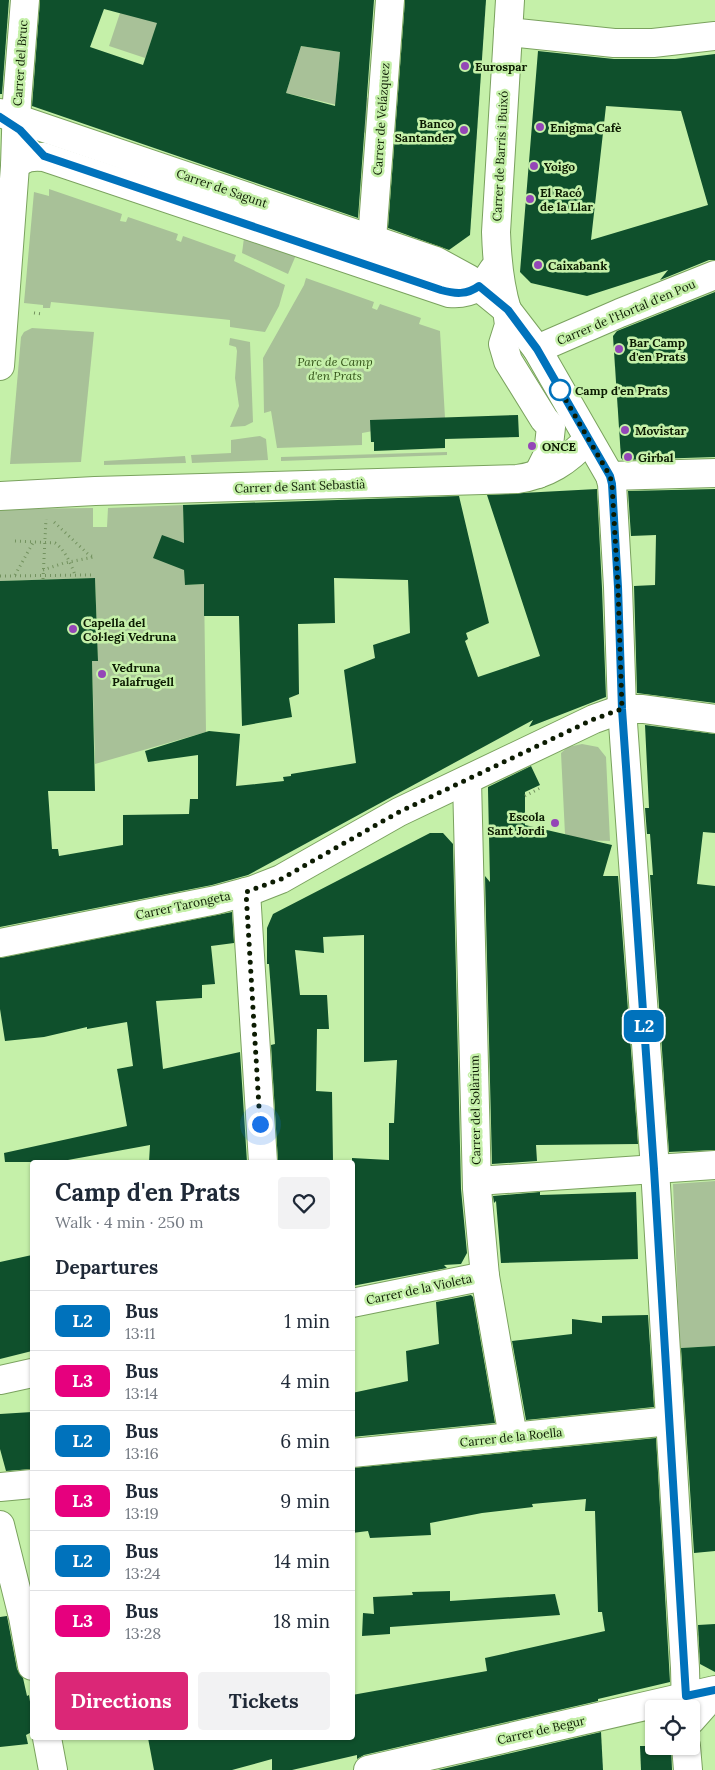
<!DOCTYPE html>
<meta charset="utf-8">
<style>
:root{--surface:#fff;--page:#f2f2f3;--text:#1f2937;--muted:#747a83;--line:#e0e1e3;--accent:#db2777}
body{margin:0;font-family:Lora,serif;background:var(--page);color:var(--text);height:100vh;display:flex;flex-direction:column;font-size:19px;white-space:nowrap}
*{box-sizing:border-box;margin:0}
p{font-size:16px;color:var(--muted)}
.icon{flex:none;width:28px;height:28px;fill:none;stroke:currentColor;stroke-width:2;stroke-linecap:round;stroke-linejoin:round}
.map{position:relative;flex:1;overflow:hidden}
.sheet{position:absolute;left:30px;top:1160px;width:325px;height:580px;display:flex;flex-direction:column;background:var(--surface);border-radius:5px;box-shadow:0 1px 4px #0004}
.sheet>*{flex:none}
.badge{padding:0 10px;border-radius:8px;font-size:18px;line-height:32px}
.fabs{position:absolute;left:645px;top:1700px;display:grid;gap:10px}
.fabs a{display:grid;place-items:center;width:55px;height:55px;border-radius:5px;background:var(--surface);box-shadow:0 1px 4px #0004;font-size:25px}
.you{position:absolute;width:25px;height:25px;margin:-12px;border:4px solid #fff;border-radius:50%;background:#1a73e8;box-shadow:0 0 0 8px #1a73e833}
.map>.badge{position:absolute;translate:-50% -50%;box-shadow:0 0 0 2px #fff}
h2{padding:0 25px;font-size:19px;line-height:45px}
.round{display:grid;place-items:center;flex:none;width:52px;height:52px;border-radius:5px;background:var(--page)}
.summary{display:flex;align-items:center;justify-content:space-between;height:85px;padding:0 25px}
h1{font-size:24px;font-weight:700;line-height:38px}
.cta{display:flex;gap:10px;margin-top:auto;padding:10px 25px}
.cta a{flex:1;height:58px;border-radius:5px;background:var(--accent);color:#fff;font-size:20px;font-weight:700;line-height:58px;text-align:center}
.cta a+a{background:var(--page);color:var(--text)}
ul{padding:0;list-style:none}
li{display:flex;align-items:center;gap:15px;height:60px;padding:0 25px;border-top:1px solid var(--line)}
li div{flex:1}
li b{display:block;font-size:19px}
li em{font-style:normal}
li .badge{min-width:55px;font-weight:700;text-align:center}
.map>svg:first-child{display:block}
.green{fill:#a8c198}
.building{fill:#0f502c;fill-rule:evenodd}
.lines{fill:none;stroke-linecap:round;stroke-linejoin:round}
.minor-casing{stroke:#7aa25e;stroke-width:30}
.tertiary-casing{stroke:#7aa25e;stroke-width:30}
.path{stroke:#73925f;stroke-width:3;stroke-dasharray:1 4;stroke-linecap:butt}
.minor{stroke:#fff;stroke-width:28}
.tertiary{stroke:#fff;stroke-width:28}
.line-casing{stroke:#fff;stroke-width:11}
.line{stroke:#0072bc;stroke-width:8}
.walk{stroke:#0c1b02;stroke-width:5;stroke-dasharray:0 9}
.poi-dot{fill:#9446b7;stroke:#c5f0a9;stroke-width:2}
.stop-dot{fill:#fff;stroke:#0072bc;stroke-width:2.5}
.labels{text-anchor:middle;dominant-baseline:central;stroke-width:5;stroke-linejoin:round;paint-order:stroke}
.street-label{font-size:12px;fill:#0c1b02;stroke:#c5f0a9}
.poi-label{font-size:12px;font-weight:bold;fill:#0c1b02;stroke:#c5f0a9;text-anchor:start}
.park-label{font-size:12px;font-style:italic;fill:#335318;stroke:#c5f0a9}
.stop-label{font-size:12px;font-weight:bold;fill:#0c1b02;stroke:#c5f0a9;text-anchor:start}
</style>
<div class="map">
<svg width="715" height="1770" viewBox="0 0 715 1770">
<rect width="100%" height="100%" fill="#c5f0a9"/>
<g class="green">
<path d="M123,4L161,13L144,62L145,58L109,46Z"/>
<path d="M301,46L340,52L336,96L372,98L370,133L358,132L330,118L337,105L286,93Z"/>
<path d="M49,189L122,214L120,221L126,222L128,217L178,234L176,240L181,242L183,236L236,255L234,261L285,285L279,306L265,332L230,327V320L221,319L51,302L50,308H43V305L24,303L34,192L49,196Z"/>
<path d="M244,238L296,255L288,274L242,253Z"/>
<path d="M306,278L374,302L372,308L377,310L380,304L421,318L419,324L440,331L445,418L362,433V445L277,448L271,411L264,413L263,358L304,285Z"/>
<path d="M32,328L94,332L81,462L10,464L21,337L24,332Z"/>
<path d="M230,338L250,342L253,422L245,426L230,427L239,406L235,378L237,351L236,347L229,345Z"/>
<path d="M260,436L266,439L268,460L192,463L191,455L231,453V440Z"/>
<path d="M447,452V455L281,461V457Z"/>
<path d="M185,456L186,463L104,465V461Z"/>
<path d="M183,505L185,585L204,584L206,732L95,764L92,661L98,660L95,578L0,581V509L93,508V527H107L108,508Z"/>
<path d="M582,744L598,747L606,757L610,841L571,840V836L565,834L561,753L568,747Z"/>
<path d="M715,1181V1346L680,1348L673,1184Z"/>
</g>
<g class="building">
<path d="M0,0H9L2,94H0Z"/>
<path d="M40,0H374L358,218L32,106ZM104,9L157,23L143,65L90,47ZM301,46L340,52L335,106L286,93Z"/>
<path d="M405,0H486L470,235L449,250L388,228Z"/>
<path d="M538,51L614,59H675L715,54V260H709L660,280L668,270L587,296L531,283L520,272ZM606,106L681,111L708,205L591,240Z"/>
<path d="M715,292V457L623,460L621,458L613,336L617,331Z"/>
<path d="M518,415L519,437L445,439V448L374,451V442H371L370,420Z"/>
<path d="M597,489L602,588L606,697L529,727L533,720L248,875L212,885L0,927V581L95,578L98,661H92L95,791H48L52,849H58L59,856L88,851L123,845V815L189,814L190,799H198V755L148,762L145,751L209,731L240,734L236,786L284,781L283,777L291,776V774L356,763L344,670L375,658L373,645L410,633L408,580L334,578L335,623L298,624L299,694L289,698L292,717L242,726L239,616H204V584L185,585L184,570L153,558L162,535L184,543L183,505L459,496L489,623L466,633L468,639L465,641L478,677L540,656L487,495Z"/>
<path d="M715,489V703L637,693L634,586L655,585L656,535L631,536L628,491Z"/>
<path d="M645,725L715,734V833L703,832L697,884L715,886V1150L669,1152L650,875H653L650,834H647L645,808H649Z"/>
<path d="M531,766L540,785L525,792V825L612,845L603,876H618L638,1144L536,1145L537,1161L492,1164L485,876L490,882L488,790V787Z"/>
<path d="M430,833H443L453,844L461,1189L467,1253L461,1264L444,1265L447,1268L352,1286V1158L389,1160V1123H394L397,1060L364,1062V935L323,937L324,953L295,950L300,995H327L329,1029H317L316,1091L332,1092L333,1162H278L271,1045L275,1044L269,964H267V928L273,914Z"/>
<path d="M232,912L234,943L211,946L215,984L202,985V998L156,1001L163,1069L240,1052L247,1162H149L150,1145L57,1162H5L4,1153L127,1126L117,1069L133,1066L127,1022L87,1029V1027L44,1037L5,1041L0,1009V958Z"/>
<path d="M540,1192V1195L636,1192L638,1259L501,1263L496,1201L494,1203L493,1196Z"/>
<path d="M32,1255V1351L0,1359V1262Z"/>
<path d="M471,1295L473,1297L495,1423L352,1437V1393L408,1381L406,1351L439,1344L436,1302Z"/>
<path d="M648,1315L654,1407L526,1420L512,1341L572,1334V1319L602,1323V1316Z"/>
<path d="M715,1346V1551L694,1553L681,1348Z"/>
<path d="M32,1412V1469L6,1471L0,1449V1414Z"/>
<path d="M656,1438L670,1682L598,1699V1701L364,1755L357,1759V1755L292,1770H272V1759L232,1770H154L148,1738H352V1695L487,1671L485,1658L605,1631L602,1612H598L595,1511H585L586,1499L532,1504L533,1507L482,1513L430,1523L431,1535L370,1538L368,1531L352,1533V1468Z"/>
<path d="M450,1591V1601L555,1594L560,1615L390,1627V1634L362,1636L363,1613L374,1614L373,1597L413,1595L412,1592Z"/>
<path d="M7,1616L17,1669L23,1678L27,1696L29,1695L32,1715V1732L26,1735L28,1744L0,1747V1617Z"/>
<path d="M715,1624V1672L700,1664L698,1625Z"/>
<path d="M601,1732L603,1770H438Z"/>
<path d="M640,1746H671L672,1770H641Z"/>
</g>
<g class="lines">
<defs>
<g id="minor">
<path d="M508,32L614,43H653L715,36"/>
<path d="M15,166C24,157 31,156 44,157L449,293C469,295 483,287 493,270"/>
<path d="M372,239L390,0"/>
<path d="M507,310L537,349L610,476L612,484L618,587L622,709L655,1169L685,1668L686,1709"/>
<path d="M507,310L509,325L503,344L508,361L544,419L551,427L548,454L538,474"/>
<path d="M537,349L620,313L715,275"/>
<path d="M0,366L15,166L17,101L25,0"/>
<path d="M610,476L715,473"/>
<path d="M0,496L95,491L517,479C547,475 568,461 588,439"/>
<path d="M467,780L477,1189L485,1276L513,1437"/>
<path d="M246,892L263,1162"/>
<path d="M0,943L216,900L253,890L281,879L399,812L594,719L622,709H643L715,719"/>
<path d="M477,1181L715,1165"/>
<path d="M352,1303L485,1276"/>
<path d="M0,1380L32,1373"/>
<path d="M352,1453L670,1421"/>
<path d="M0,1487L32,1484"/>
<path d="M0,1525L23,1617L32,1666"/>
<path d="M47,1738L53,1770"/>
</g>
<g id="tertiary">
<path d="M0,113L436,261L469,279L507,310"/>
<path d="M507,310C499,284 497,260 496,232L510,0"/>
<path d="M691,1720L707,1702L715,1698"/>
<path d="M686,1746L688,1770"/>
<path d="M368,1770L715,1690"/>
</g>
</defs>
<use href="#minor" class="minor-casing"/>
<use href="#tertiary" class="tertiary-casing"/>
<g class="path">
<path d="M34,313L43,314"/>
<path d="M15,541L55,543C65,550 71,564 75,575"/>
<path d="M43,570L64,563L94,557L89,555L53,521"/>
<path d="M15,575L34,541"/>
<path d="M0,576L91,575"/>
<path d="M43,579L46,519"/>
<path d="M525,796L542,787"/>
</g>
<use href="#minor" class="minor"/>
<use href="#tertiary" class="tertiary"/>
</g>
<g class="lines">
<defs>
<path id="line" d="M0,117L20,130L44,156L441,290C455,294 467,295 479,286L508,310L537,349L610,476L612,484L618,587L622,709L654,1169L686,1696L715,1690"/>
</defs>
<use href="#line" class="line-casing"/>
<use href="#line" class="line"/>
<path class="walk" d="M260,1124L246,892L281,879L399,812L594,719L622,709L618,587L612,484L610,476L560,390"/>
</g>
<g class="poi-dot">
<circle cx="465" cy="66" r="5"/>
<circle cx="540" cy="127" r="5"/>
<circle cx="464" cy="130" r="5"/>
<circle cx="534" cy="166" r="5"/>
<circle cx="530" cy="199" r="5"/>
<circle cx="538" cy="265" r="5"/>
<circle cx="619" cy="349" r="5"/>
<circle cx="625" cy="430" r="5"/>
<circle cx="532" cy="446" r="5"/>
<circle cx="628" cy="457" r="5"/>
<circle cx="73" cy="629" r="5"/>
<circle cx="102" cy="674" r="5"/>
<circle cx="555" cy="823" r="5"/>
</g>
<circle class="stop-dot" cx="560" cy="390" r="10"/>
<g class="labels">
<g class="street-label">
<text transform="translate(20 63) rotate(-86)">Carrer del Bruc</text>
<text transform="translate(381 119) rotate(-86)">Carrer de Velázquez</text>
<text transform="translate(500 156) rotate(-87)">Carrer de Barris i Buixó</text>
<text transform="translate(222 188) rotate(19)">Carrer de Sagunt</text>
<text transform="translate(626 312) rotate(-23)">Carrer de l'Hortal d'en Pou</text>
<text transform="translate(300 486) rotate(-2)">Carrer de Sant Sebastià</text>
<text transform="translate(183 905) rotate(-12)">Carrer Tarongeta</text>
<text transform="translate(475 1110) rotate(-91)">Carrer del Solàrium</text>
<text transform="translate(419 1289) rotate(-12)">Carrer de la Violeta</text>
<text transform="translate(511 1437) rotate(-6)">Carrer de la Roella</text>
<text transform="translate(541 1730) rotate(-13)">Carrer de Begur</text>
</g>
<g class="poi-label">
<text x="475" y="66">Eurospar</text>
<text x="454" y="123" text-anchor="end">Banco<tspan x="454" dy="14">Santander</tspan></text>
<text x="550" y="127">Enigma Cafè</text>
<text x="544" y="166">Yoigo</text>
<text x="540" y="192">El Racó<tspan x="540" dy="14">de la Llar</tspan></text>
<text x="548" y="265">Caixabank</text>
<text x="629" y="342">Bar Camp<tspan x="629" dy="14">d'en Prats</tspan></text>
<text x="635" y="430">Movistar</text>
<text x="542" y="446">ONCE</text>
<text x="638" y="457">Girbal</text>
<text x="83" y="622">Capella del<tspan x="83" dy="14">Col·legi Vedruna</tspan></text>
<text x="112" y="667">Vedruna<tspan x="112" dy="14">Palafrugell</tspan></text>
<text x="545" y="816" text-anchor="end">Escola<tspan x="545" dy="14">Sant Jordi</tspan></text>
</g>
<g class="park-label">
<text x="335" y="361">Parc de Camp<tspan x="335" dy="14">d'en Prats</tspan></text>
</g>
<g class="stop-label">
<text x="575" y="390">Camp d'en Prats</text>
</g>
</g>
</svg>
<div class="fabs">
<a><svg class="icon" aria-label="locate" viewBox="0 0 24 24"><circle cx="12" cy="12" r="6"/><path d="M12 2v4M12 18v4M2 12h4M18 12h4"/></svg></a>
</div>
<div class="you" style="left:260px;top:1124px"></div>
<b class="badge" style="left:644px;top:1026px;background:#0072bc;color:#fff">L2</b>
<section class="sheet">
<div class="summary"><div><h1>Camp d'en Prats</h1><p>Walk · 4 min · 250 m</p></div><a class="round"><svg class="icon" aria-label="heart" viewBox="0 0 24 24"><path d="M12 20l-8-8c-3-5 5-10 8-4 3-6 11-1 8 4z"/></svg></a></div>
<h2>Departures</h2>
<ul>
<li><span class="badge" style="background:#0072bc;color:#fff">L2</span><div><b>Bus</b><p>13:11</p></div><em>1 min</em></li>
<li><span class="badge" style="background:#e6007e;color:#fff">L3</span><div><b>Bus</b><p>13:14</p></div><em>4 min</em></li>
<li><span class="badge" style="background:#0072bc;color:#fff">L2</span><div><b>Bus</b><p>13:16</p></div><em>6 min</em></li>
<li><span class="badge" style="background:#e6007e;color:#fff">L3</span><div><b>Bus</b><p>13:19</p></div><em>9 min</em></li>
<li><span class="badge" style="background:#0072bc;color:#fff">L2</span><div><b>Bus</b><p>13:24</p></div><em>14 min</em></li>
<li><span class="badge" style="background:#e6007e;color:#fff">L3</span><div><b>Bus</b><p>13:28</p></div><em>18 min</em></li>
</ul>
<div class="cta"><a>Directions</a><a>Tickets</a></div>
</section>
</div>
